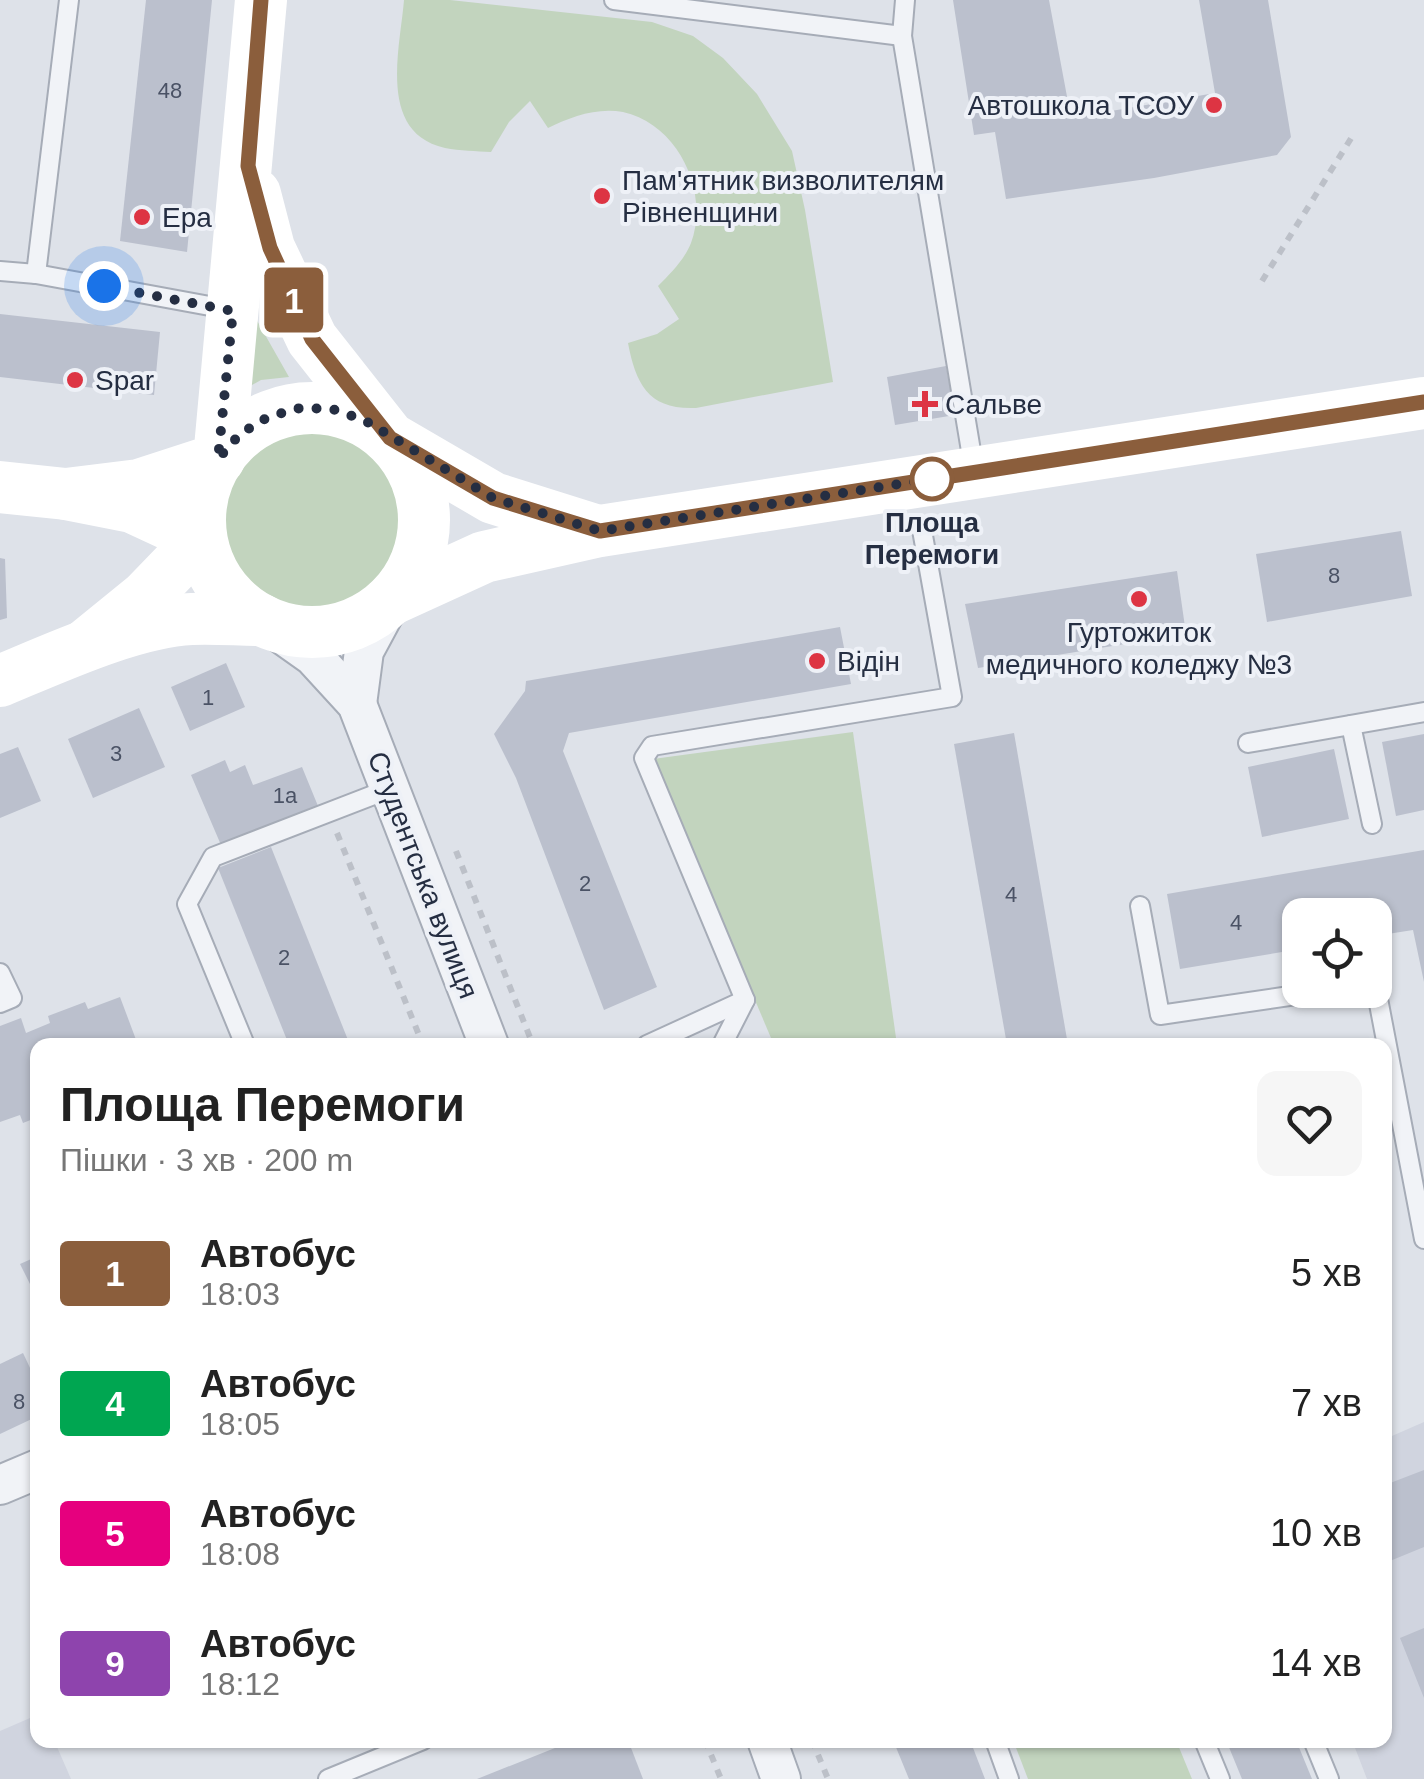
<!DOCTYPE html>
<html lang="uk">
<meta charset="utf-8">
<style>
:root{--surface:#fff;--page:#f6f6f6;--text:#222;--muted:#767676}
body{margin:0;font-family:Helvetica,sans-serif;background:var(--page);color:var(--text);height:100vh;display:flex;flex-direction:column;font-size:38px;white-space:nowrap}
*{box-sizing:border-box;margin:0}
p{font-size:32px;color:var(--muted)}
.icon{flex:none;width:55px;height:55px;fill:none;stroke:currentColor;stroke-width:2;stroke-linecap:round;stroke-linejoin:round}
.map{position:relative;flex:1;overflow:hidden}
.details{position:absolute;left:30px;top:1038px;width:1362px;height:710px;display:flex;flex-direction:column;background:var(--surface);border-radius:20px;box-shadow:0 2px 8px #0004}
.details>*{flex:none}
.badge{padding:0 20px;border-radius:8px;font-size:35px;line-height:65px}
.buttons{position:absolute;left:1282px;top:898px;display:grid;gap:20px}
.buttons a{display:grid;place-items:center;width:110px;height:110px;border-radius:20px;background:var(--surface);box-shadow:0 2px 8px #0004;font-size:50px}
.you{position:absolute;width:50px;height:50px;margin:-25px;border:8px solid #fff;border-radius:50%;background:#1a73e8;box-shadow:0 0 0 15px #1a73e833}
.map>.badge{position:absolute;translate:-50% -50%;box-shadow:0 0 0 5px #fff}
.round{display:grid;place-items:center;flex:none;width:105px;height:105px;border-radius:20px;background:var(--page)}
.summary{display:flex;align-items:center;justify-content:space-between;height:170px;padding:0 30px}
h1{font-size:48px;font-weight:800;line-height:75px}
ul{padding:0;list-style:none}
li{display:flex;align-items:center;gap:30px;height:130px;padding:0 30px}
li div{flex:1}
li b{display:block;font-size:38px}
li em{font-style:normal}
li .badge{min-width:110px;font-weight:700;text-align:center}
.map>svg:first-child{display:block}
.built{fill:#d0d4df}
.green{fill:#c2d4be}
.building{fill:#bbc0cd}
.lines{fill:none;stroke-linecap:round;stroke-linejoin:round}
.lane-casing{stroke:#a6acb7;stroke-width:22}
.street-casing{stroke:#a6acb7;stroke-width:42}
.path{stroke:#bcc0c8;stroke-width:6;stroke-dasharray:8 8;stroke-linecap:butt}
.lane{stroke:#f1f3f7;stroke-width:18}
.street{stroke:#f1f3f7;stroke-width:38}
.secondary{stroke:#fff;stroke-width:52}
.line-casing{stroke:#fff;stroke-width:22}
.line{stroke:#8b5e3c;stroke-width:15}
.walk{stroke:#252e42;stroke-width:10;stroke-dasharray:0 18}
.poi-dot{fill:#dd3443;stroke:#eef1f7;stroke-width:4}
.stop-dot{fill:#fff;stroke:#8b5e3c;stroke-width:5}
.labels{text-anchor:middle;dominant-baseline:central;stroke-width:8;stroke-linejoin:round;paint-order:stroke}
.number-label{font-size:22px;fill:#4a5265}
.poi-label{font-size:28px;fill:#252e42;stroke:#eef1f7;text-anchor:start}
.stop-label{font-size:28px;font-weight:bold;fill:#252e42;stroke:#eef1f7}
.street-label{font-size:28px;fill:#252e42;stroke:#eef1f7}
</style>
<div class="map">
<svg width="1424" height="1779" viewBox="0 0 1424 1779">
<rect width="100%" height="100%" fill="#dee2e9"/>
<g class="built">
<path d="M1424,1422V1779H1367L1352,1740H1385V1439Z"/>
<path d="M37,1715L38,1740H54L71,1779H0V1731Z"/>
</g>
<g class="green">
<path d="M404,0H450L652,22L693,36L723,58L757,94L792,151L805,210L833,382L696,408C649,410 636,385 628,343L657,334L679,319L658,286C671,273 684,260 691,243C710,192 678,124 623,112C597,107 570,117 548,128L530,101L509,122L491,152C476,151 460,151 445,148C377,133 400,49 404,0Z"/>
<path d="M247,303L289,377L261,380L236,394Z"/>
<circle cx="314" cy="520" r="91"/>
<path d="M853,732L897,1045H774L653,759Z"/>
<path d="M1013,1740H1176L1192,1779H1028Z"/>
</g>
<g class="building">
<path d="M146,0H212L187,252L120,241Z"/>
<path d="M953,0H1049L1071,118L1215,93L1199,0H1268L1291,137L1277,155L1154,178L1006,199L995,132L974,135Z"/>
<path d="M0,314L160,332L154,395L0,377Z"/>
<path d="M946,366L955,415L895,425L887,377Z"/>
<path d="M1401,531L1412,596L1267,622L1256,554Z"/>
<path d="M0,558L5,559L7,618L0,620Z"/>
<path d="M1177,571L1186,634L978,668L965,604Z"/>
<path d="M840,627L851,684L569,733L563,751L657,987L604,1010L516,778L494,734L525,691L526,681Z"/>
<path d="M226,663L245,707L190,731L171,687Z"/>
<path d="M139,708L165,767L93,798L68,739Z"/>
<path d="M1014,733L1068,1045H1007L954,744Z"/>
<path d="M1424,734V810L1396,816L1382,742Z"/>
<path d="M18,747L41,801L0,818V754Z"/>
<path d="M1334,749L1349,819L1262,837L1248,767Z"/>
<path d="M225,760L230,772L245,765L253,785L302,767L318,806L221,845L191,775Z"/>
<path d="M271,847L350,1045H289L218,868Z"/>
<path d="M1424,850V982L1413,930L1375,936V915H1300V949L1180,969L1167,894Z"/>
<path d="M120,997L138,1045H38V1117L23,1123L20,1115L0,1122V1026L21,1018L26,1033L50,1023L48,1016L85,1002L88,1009Z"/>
<path d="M38,1256V1300L20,1264Z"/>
<path d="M23,1353L38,1385V1416L0,1434V1364Z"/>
<path d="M1424,1470V1547L1385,1563V1485Z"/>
<path d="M1424,1628V1698L1400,1638Z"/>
<path d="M575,1740H628L643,1779H477Z"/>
<path d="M893,1740H970L985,1779H909Z"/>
<path d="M1226,1740H1296L1312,1779H1242Z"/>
</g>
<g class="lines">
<defs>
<g id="lane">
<path d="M614,0L902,36"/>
<path d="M905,0L902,36L974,469"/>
<path d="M0,271L36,274L226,309"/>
<path d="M36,274L69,0"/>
<path d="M1351,725L1372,824"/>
<path d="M1248,743L1424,712"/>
<path d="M1140,906L1160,1015L1330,990"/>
<path d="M0,973L12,998L0,1003"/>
<path d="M1375,983L1424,1239"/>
<path d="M245,1045L187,904L213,857L389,789"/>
<path d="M647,1045L745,1000"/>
<path d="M722,1045L745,1000L644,758L652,746L952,697L922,530"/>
<path d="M995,1740L1009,1779"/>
<path d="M1204,1740L1220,1779"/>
<path d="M1313,1740L1329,1779"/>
<path d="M328,1779L423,1740"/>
</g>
<g id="street">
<path d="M262,620L313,656L357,704L489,1045"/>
<path d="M357,704L364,651L392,599"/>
<path d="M0,1485L38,1469"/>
<path d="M767,1740L781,1779"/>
</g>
</defs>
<use href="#lane" class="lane-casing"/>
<use href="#street" class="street-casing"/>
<g class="path">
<path d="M1262,281L1355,132"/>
<path d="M337,833L423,1045"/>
<path d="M456,851L533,1045"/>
<path d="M705,1740L721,1779"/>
<path d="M812,1740L828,1779"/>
</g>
<use href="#lane" class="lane"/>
<use href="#street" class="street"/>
<g class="secondary">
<path d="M255,194L269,248L312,339L390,438L493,498L598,531"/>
<circle cx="312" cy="520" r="112"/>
<path d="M0,487L66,494L132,507L201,539L145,597L86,645"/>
<path d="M66,494L139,485L219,459L261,0"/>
<path d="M392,599L484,557L600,531L1424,403"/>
<path d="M0,681C53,659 135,621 192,619C215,618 239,620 262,620"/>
</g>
</g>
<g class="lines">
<defs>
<path id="line" d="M261,0L248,166L270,248L312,339L390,438L493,498L600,531L1424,402"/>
</defs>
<use href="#line" class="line-casing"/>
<use href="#line" class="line"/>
<path class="walk" d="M104,286L233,311L218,459L240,434L268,417L300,408L332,409L364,420L493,498L600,531L932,479"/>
</g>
<g class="poi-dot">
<circle cx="1214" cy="105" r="10"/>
<circle cx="602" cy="196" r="10"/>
<circle cx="142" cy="217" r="10"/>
<circle cx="75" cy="380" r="10"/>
<path d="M920 389h10v10h10v10h-10v10h-10v-10h-10v-10h10z"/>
<circle cx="1139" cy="599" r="10"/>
<circle cx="817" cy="661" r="10"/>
</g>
<circle class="stop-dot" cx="932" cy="479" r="20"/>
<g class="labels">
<g class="number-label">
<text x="170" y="90">48</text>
<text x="1334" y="575">8</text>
<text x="208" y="697">1</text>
<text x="116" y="753">3</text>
<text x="285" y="795">1а</text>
<text x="585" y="883">2</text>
<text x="1011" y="894">4</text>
<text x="1236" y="922">4</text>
<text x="284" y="957">2</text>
<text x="19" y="1401">8</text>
</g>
<g class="poi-label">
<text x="1194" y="105" text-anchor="end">Автошкола ТСОУ</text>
<text x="622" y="180">Пам'ятник визволителям<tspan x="622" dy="32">Рівненщини</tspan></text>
<text x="162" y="217">Ера</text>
<text x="95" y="380">Spar</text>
<text x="945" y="404">Сальве</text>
<text x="1139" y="632" text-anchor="middle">Гуртожиток<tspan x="1139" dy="32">медичного коледжу №3</tspan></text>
<text x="837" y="661">Відін</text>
</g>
<g class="stop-label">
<text x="932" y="522">Площа<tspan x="932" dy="32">Перемоги</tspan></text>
</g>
<g class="street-label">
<text transform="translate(423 875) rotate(69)">Студентська вулиця</text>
</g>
</g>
</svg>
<div class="buttons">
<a><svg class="icon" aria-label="locate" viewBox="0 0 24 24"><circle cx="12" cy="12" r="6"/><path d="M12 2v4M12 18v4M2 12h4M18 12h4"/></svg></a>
</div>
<div class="you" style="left:104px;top:286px"></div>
<b class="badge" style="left:294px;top:300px;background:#8b5e3c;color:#fff">1</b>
<section class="details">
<div class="summary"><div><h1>Площа Перемоги</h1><p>Пішки · 3 хв · 200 m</p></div><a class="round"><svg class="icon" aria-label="heart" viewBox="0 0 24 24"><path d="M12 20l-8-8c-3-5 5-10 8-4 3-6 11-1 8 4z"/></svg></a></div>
<ul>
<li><span class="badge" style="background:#8b5e3c;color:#fff">1</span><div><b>Автобус</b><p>18:03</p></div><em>5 хв</em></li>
<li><span class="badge" style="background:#00a651;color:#fff">4</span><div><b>Автобус</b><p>18:05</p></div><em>7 хв</em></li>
<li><span class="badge" style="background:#e6007e;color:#fff">5</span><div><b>Автобус</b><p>18:08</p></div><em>10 хв</em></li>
<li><span class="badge" style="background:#8e44ad;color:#fff">9</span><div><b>Автобус</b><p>18:12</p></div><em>14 хв</em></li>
</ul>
</section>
</div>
